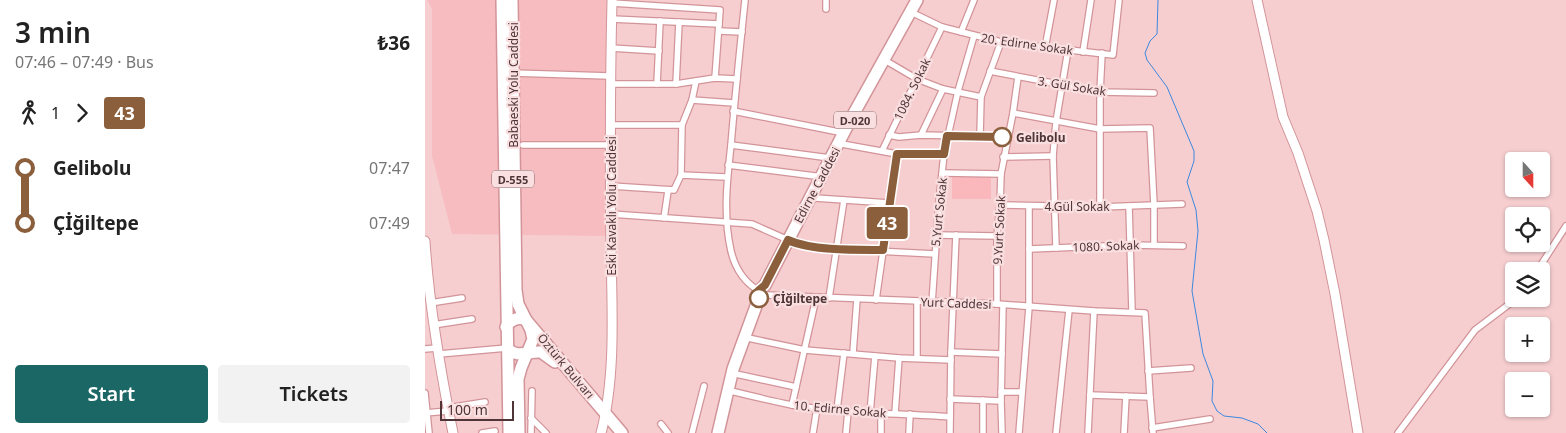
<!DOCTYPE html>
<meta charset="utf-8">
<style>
:root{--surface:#fff;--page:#f2f2f2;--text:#222;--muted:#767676;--accent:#1a6766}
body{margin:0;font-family:"Noto Sans",sans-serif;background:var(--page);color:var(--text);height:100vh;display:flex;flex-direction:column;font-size:19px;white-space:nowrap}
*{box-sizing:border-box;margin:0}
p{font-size:16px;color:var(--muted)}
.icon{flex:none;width:28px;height:28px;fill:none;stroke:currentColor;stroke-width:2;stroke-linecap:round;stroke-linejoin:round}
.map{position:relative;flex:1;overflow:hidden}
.sheet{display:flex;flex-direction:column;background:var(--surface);width:425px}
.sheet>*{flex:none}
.badge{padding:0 10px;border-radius:4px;font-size:18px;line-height:32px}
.needle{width:32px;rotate:159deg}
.controls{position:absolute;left:1080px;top:152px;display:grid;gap:10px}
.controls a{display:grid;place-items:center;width:45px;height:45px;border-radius:5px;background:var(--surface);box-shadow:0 1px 4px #0004;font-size:25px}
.scale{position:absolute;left:15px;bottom:12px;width:74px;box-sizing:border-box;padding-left:5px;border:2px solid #4f3537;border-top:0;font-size:14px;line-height:18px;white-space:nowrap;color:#4f3537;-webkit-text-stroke:4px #fadfe0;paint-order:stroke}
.map>.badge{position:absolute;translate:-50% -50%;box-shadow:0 0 0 2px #fff}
.legs{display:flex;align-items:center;gap:8px;height:55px;padding:0 15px;font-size:16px}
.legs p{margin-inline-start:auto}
.headline{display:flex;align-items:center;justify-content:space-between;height:85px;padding:0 15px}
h1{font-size:28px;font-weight:600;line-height:38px}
.cta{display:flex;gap:10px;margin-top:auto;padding:10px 15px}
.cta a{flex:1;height:58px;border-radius:5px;background:var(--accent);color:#fff;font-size:20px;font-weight:600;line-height:58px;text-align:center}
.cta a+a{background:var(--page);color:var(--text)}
ul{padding:0 15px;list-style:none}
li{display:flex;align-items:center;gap:18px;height:55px;font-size:19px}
li i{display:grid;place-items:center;width:8px;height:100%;margin:0 6px;background:currentColor}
li i::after{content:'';width:12px;height:12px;margin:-6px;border:4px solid;border-radius:50%;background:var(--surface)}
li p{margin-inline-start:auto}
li:first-child i{background:linear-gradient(#0000 50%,currentColor 0)}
li:last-child i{background:linear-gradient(currentColor 50%,#0000 0)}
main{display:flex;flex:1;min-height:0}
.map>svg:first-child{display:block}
.built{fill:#f7bcc0}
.green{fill:#fab8bd}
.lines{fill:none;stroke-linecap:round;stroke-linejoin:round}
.stream{stroke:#3e88dd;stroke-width:1}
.street-casing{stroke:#d29499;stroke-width:8}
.secondary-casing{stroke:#d29499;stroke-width:11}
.highway-casing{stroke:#d29499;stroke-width:14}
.street{stroke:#fff;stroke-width:5.5}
.secondary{stroke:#fff;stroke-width:9}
.highway{stroke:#fff;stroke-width:11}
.line-1-casing{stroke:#fff;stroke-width:11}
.line-1{stroke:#8b5e3c;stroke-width:8}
.stop-1-dot{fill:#fff;stroke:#8b5e3c;stroke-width:2.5}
.labels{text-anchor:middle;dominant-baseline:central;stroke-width:4.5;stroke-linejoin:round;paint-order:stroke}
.shield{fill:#fadfe0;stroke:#82686a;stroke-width:1}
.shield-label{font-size:11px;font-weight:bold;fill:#4f3537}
.street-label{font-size:12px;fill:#4f3537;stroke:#fadfe0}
.stop-label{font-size:12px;font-weight:bold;fill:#4f3537;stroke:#fadfe0;text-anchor:start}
</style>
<main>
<section class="sheet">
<div class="headline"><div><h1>3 min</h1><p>07:46 – 07:49 · Bus</p></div><b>₺36</b></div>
<div class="legs"><svg class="icon" aria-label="walk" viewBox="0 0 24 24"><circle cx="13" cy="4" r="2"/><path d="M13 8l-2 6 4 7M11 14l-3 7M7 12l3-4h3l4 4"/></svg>1<svg class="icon" aria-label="forward" viewBox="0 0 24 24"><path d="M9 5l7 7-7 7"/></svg><b class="badge" style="background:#8b5e3c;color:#fff">43</b></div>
<ul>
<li><i style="color:#8b5e3c"></i><b>Gelibolu</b><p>07:47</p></li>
<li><i style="color:#8b5e3c"></i><b>Çİğiltepe</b><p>07:49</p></li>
</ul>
<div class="cta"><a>Start</a><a>Tickets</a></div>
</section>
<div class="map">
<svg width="1141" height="433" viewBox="0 0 1141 433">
<rect width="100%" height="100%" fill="#f6ced0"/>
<path class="built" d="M2,0H187L182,142L181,236L27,234L7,156V9Z"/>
<rect class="green" x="527" y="177" width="39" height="22"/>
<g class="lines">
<path class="stream" d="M733,0L732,34L725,41L720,53L722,60L742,87L769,151V161L762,182L771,210L773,231L767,291L778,354L788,381L787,401L792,411L799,416L817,418L833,424L842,433"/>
<defs>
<g id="street">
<path d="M320,0C315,48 310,96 306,145C302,180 298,216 306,251C310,268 319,282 334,291"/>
<path d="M401,0V9"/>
<path d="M187,3L295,10L290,78"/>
<path d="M490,14L517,27L576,42L688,55L694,0"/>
<path d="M187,19L294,24"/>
<path d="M294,31L317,32"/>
<path d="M536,32L549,0"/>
<path d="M186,48L234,51"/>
<path d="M620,48L629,0"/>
<path d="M658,52L666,0"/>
<path d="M463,62L492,79L518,89L556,97"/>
<path d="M565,71L675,92L729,93"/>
<path d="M87,73L185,76"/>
<path d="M271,81L267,100L309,103"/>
<path d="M185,84H251L290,78L312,79"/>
<path d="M232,84L235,21"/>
<path d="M251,84L254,22"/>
<path d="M308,111L419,133"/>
<path d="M588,113L675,129L725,128L729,205V245"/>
<path d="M185,125H257L256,175"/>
<path d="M257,125L267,100"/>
<path d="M464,135L474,137L496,135L583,137"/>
<path d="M496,135L518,89"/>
<path d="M555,136L556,97L576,42"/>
<path d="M417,144L472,154H519"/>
<path d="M98,145H186"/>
<path d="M306,145L405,158"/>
<path d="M457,151L517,27"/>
<path d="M578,157L628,156"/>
<path d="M303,165L398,177"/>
<path d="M518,173L576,174"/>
<path d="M186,186L249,190L256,175L301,177"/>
<path d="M390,198L464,203"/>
<path d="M575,205L675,207L757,204"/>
<path d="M704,206L707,311"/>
<path d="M675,207V92L677,53"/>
<path d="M186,214L327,224L370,243L386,246L412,249L510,254"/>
<path d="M239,218L243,191"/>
<path d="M511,235L572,236"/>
<path d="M631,248L628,156L631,122L643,50"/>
<path d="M604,249L705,245L758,246"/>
<path d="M1112,271L1141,226"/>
<path d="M341,295L572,304L669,311L720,313L725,397L665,395"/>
<path d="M404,298L419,200"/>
<path d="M451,300L472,154"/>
<path d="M5,303L37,298"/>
<path d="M507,303L514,201L519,154L533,91L549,36"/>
<path d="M572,304V236L575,205L576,174L588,113L593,77"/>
<path d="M8,325L47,319"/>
<path d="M323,338L380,350L474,358L526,360"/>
<path d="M0,349L12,348"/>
<path d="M526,352L577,354"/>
<path d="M428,353L432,299"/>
<path d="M14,354L82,348"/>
<path d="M492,358V302"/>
<path d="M723,371L766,368"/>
<path d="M311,374L371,387"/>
<path d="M306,391C326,396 347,401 367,405C419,414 473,413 525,417"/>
<path d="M576,392H597"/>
<path d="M0,393L4,433"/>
<path d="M725,397L728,433"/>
<path d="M525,399L576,401"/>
<path d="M367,405L391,298"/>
<path d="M23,408L60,402"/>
<path d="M412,410L419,353"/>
<path d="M0,413L23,411"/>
<path d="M445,413L450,356"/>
<path d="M470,413L474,358"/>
<path d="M106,418L121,433"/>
<path d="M236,424L243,433"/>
<path d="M727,428L785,419"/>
<path d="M57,433L70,431"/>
<path d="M106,433L107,391"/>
<path d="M267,433L279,386"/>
<path d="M388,433L392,408"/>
<path d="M421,433L423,411"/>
<path d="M456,433V413"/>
<path d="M484,433L485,414"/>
<path d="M525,433L526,352L531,235"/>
<path d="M558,433V400"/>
<path d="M577,433L576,401L578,305"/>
<path d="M594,433L604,307V206"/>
<path d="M631,433L644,310"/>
<path d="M663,433L669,311"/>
<path d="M699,433L701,396"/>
<path d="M973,433L1050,330L1091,299"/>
</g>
<g id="secondary">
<path d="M832,0L858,117L873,153L892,211L899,240L910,294L933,433"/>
<path d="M0,241C4,306 15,369 28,433"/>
<path d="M176,433C191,377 187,309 186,251C185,167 185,84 187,0"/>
</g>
<g id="highway">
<path d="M77,0L84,433"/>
<path d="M87,0L91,290L93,304L106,330L108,339L96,368L93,379L94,433"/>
<path d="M81,327C85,320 94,316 101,320L197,433"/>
<path d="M82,348C92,359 103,351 116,352L130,362"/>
<path d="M293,433L308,369L334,298V291L340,285L428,115L492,0"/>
</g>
</defs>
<use href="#street" class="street-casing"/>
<use href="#secondary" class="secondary-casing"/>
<use href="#highway" class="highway-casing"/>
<use href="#street" class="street"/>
<use href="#secondary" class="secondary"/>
<use href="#highway" class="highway"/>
</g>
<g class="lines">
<defs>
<path id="line-1" d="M334,298V290L340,285L363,240C387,251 431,250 458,250L472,154H519L522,136L577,137"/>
</defs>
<use href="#line-1" class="line-1-casing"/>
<use href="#line-1" class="line-1"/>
</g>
<g class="stop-1-dot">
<circle cx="577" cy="137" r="9"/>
<circle cx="334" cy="298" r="9"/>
</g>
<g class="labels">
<g class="shield">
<rect x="409" y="111.5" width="42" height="17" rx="4"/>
<rect x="67" y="170.5" width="42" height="17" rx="4"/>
</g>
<g class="shield-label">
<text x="430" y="120">D-020</text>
<text x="88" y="179">D-555</text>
</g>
<g class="street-label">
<text transform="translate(602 44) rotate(8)">20. Edirne Sokak</text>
<text transform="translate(88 85) rotate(-90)">Babaeski Yolu Caddesi</text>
<text transform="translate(647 86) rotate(9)">3. Gül Sokak</text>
<text transform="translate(487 89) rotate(-64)">1084. Sokak</text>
<text transform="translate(392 185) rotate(-62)">Edirne Caddesi</text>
<text transform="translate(186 206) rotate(-90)">Eski Kavaklı Yolu Caddesi</text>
<text x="652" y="206">4.Gül Sokak</text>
<text transform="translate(514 212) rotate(-84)">5.Yurt Sokak</text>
<text transform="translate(574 230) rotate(-87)">9.Yurt Sokak</text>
<text transform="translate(681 246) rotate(-2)">1080. Sokak</text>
<text transform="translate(531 303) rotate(2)">Yurt Caddesi</text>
<text transform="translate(141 366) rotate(50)">Öztürk Bulvarı</text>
<text transform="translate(415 409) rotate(5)">10. Edirne Sokak</text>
</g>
<g class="stop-label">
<text x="591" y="137">Gelibolu</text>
<text x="348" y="298">Çİğiltepe</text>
</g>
</g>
</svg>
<div class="controls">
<a><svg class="needle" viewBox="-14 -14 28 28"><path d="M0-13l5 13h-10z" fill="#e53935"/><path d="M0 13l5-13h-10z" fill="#767676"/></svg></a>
<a><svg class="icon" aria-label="locate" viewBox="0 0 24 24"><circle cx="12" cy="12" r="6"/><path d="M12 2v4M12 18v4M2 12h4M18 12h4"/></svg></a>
<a><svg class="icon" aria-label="layers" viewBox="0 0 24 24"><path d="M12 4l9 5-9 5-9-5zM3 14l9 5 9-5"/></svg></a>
<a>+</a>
<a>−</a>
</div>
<div class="scale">100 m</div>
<b class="badge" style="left:462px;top:223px;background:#8b5e3c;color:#fff">43</b>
</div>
</main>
